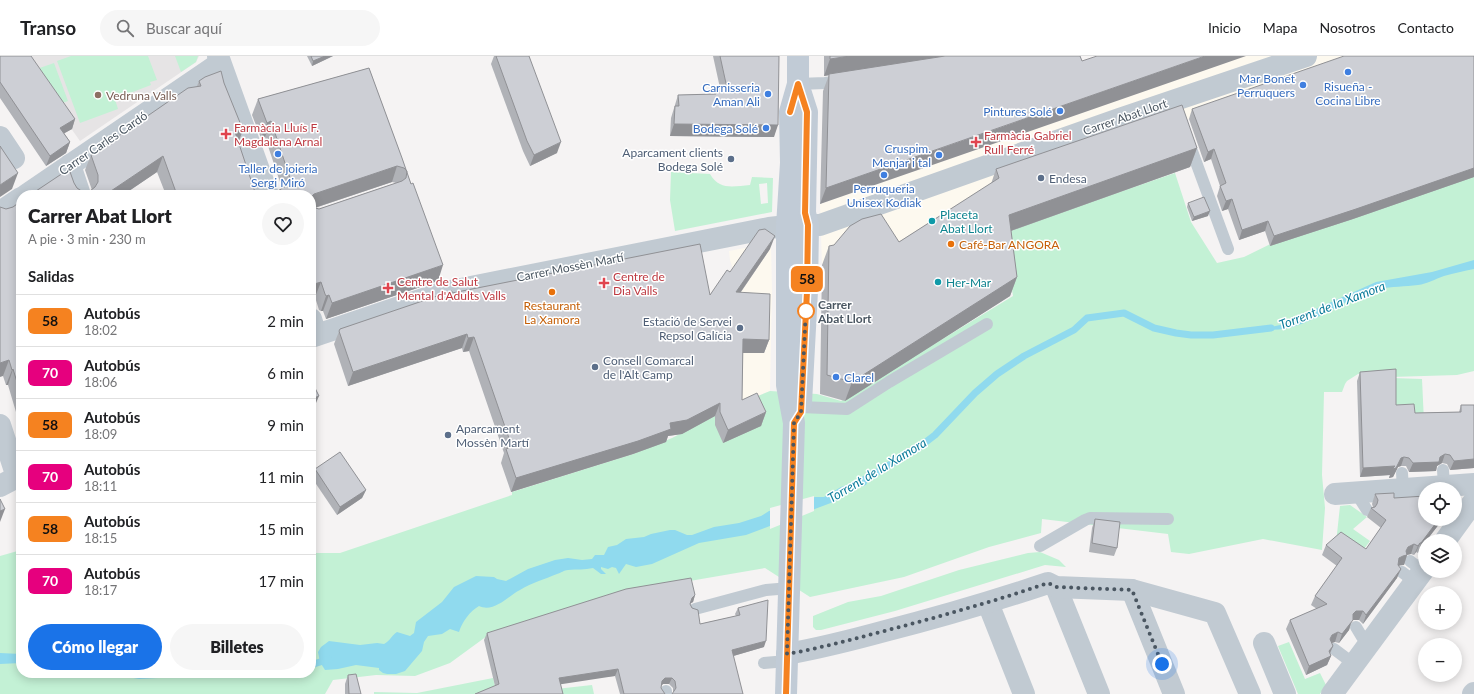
<!DOCTYPE html>
<html lang="es">
<meta charset="utf-8">
<style>
:root{--surface:#fff;--page:#f6f6f6;--text:#202124;--muted:#757577;--line:#e0e0e0;--accent:#1a73e8}
body{margin:0;font-family:Lato,sans-serif;background:var(--page);color:var(--text);height:100vh;display:flex;flex-direction:column;font-size:15px;white-space:nowrap}
*{box-sizing:border-box;margin:0}
p{font-size:13px;color:var(--muted)}
.icon{flex:none;width:22px;height:22px;fill:none;stroke:currentColor;stroke-width:2;stroke-linecap:round;stroke-linejoin:round}
.map{position:relative;flex:1;overflow:hidden}
.details{position:absolute;left:16px;top:134px;width:300px;height:488px;display:flex;flex-direction:column;background:var(--surface);border-radius:16px;box-shadow:0 2px 10px #0003}
.details>*{flex:none}
.badge{padding:0 8px;border-radius:6px;font-size:14px;line-height:26px}
.controls{position:absolute;left:1418px;top:426px;display:grid;gap:8px}
.controls a{display:grid;place-items:center;width:44px;height:44px;border-radius:50%;background:var(--surface);box-shadow:0 2px 10px #0003;font-size:20px}
.you{position:absolute;width:20px;height:20px;margin:-10px;border:3px solid #fff;border-radius:50%;background:#1a73e8;box-shadow:0 0 0 6px #1a73e833}
.map>.badge{position:absolute;translate:-50% -50%;box-shadow:0 0 0 2px #fff}
h2{padding:0 12px;font-size:15px;line-height:36px}
.round{display:grid;place-items:center;flex:none;width:42px;height:42px;border-radius:21px;background:var(--page)}
.headline{display:flex;align-items:center;justify-content:space-between;height:68px;padding:0 12px}
h1{font-size:19px;font-weight:800;line-height:30px}
.cta{display:flex;gap:8px;margin-top:auto;padding:8px 12px}
.cta a{flex:1;height:46px;border-radius:24px;background:var(--accent);color:#fff;font-size:16px;font-weight:800;line-height:46px;text-align:center}
.cta a+a{background:var(--page);color:var(--text)}
ul{padding:0;list-style:none}
li{display:flex;align-items:center;gap:12px;height:52px;padding:0 12px;border-top:1px solid var(--line)}
li div{flex:1}
li b{display:block;font-size:15px}
li em{font-style:normal}
li .badge{min-width:44px;font-weight:700;text-align:center}
header{display:flex;align-items:center;gap:24px;box-sizing:border-box;height:56px;padding:0 20px;background:var(--surface);border-bottom:1px solid var(--line)}
header strong{font-size:19px}
nav{display:flex;gap:22px;margin-inline-start:auto;font-size:14px}
.search{width:280px;height:36px;background:var(--page);display:flex;align-items:center;gap:10px;box-sizing:border-box;padding:0 14px;border-radius:22px;color:var(--muted);font-size:15px}
.map>svg:first-child{display:block}
.commercial{fill:#fdf9ef}
.education{fill:#e6e4e5}
.green{fill:#c3f1d5;fill-rule:evenodd}
.water{fill:#90daee}
.pier{fill:#f5f3f3}
.lines{fill:none;stroke-linecap:round;stroke-linejoin:round}
.stream{stroke:#90daee;stroke-width:7}
.service{stroke:#c1cad2;stroke-width:12}
.minor{stroke:#c1cad2;stroke-width:22}
.tertiary{stroke:#c1cad2;stroke-width:22}
.secondary{stroke:#c1cbd6;stroke-width:22}
.wall{fill:#b0b2b7;fill-rule:evenodd}
.shaded-wall{fill:#909195}
.building{fill:#cdcfd5;stroke:#909195}
.line-casing{stroke:#fff;stroke-width:9}
.line{stroke:#f58220;stroke-width:6}
.walk{stroke:#4a5661;stroke-width:4;stroke-dasharray:0 7.2}
.shop-dot{fill:#3f7fe0;stroke:#fff;stroke-width:1.5}
.education-dot{fill:#8d6e63;stroke:#fff;stroke-width:1.5}
.health-dot{fill:#e0444e;stroke:#fff;stroke-width:1.5}
.service-dot{fill:#5c6f8a;stroke:#fff;stroke-width:1.5}
.culture-dot{fill:#0f9aa8;stroke:#fff;stroke-width:1.5}
.food-dot{fill:#e8710a;stroke:#fff;stroke-width:1.5}
.stop-dot{fill:#fff;stroke:#f58220;stroke-width:2}
.labels{text-anchor:middle;dominant-baseline:central;stroke-width:3;stroke-linejoin:round;paint-order:stroke}
.shop-label{font-size:12px;fill:#366cbe;stroke:#fff;text-anchor:end}
.education-label{font-size:12px;fill:#785e54;stroke:#fff;text-anchor:start}
.street-label{font-size:12px;fill:#4a5661;stroke:#fff}
.health-label{font-size:12px;fill:#be3a42;stroke:#fff;text-anchor:start}
.service-label{font-size:12px;fill:#4e5e75;stroke:#fff;text-anchor:start}
.culture-label{font-size:12px;fill:#0d838f;stroke:#fff;text-anchor:start}
.food-label{font-size:12px;fill:#c56008;stroke:#fff;text-anchor:start}
.stop-label{font-size:12px;font-weight:bold;fill:#4a5661;stroke:#fff;text-anchor:start}
.water-label{font-size:13px;font-style:italic;fill:#0c7c9b;stroke:#fff}
</style>
<header>
<strong>Transo</strong>
<div class="search"><svg class="icon" aria-label="search" viewBox="0 0 24 24"><circle cx="10" cy="10" r="6"/><path d="M15 15l6 6"/></svg>Buscar aquí</div>
<nav><a>Inicio</a><a>Mapa</a><a>Nosotros</a><a>Contacto</a></nav>
</header>
<div class="map">
<svg width="1474" height="638" viewBox="0 0 1474 638">
<rect width="100%" height="100%" fill="#f5f3f3"/>
<g class="commercial">
<path d="M1245,0H1369L1122,86L892,205L822,209L820,148Z"/>
<path d="M771,187L772,236L770,335L740,347L734,217L730,204L729,195Z"/>
</g>
<path class="education" d="M20,0H199L196,6L80,85Z"/>
<g class="green">
<path d="M71,0H148L157,24L150,26L151,29L117,42L115,39L114,40L118,53L80,67L57,5Z"/>
<path d="M175,0H198L196,6L181,16Z"/>
<path d="M54,7L68,45L55,50L31,15Z"/>
<path d="M1474,113V315L1457,319L1391,321L1364,317L1358,318L1347,325L1345,328L1342,336H1324L1322,419L1325,452L1322,494L1263,483L1189,498L1171,496L1168,478L1042,463L1041,477L989,491L904,521L810,541L765,512L608,539L487,580L450,607L415,620L376,619L333,624L325,638H0V500L21,494V617H311V497H340L512,439V436L633,398L672,382L713,361L722,355L770,335L817,338L841,345L1013,240L1003,176L1175,117L1191,166L1217,207L1244,201L1295,176Z"/>
<path d="M671,116L710,118C720,135 734,130 750,129L752,121L773,122L772,156L675,175L670,144ZM767,127L768,147L761,148L759,128Z"/>
<path d="M1392,322L1422,323L1424,366L1391,359Z"/>
<path d="M1350,449L1367,461L1353,473L1370,485L1361,497L1336,487L1340,450Z"/>
<path d="M1040,496L1059,504L1066,511L1045,509L895,555L821,574H816L813,571V560L848,546L881,540L959,514L1028,497Z"/>
<path d="M1289,586L1305,623L1320,617L1326,629L1320,638H1298L1278,590Z"/>
<path d="M493,622L497,638H374V636L417,637Z"/>
<path d="M592,629L594,638H557L556,633Z"/>
</g>
<g class="water">
<path d="M1474,204V213C1464,215 1454,217 1444,220C1435,223 1427,228 1418,229C1405,231 1392,230 1379,233C1340,243 1302,280 1262,273L1280,269L1376,226L1432,216Z"/>
<path d="M870,421L866,429L845,436L836,445L746,479L699,487L652,508L636,511L626,508L619,518L616,512L612,511L608,513L601,511V513L606,518H601L593,512C585,514 577,513 568,514C564,514 561,517 557,518C545,523 531,527 520,534C508,540 494,557 479,550C470,555 462,566 459,576L450,573L442,578L428,580L424,586L422,595L405,615L396,618H387L383,617L379,614V612L356,609L338,613L325,614L320,606L318,596L321,591L329,585L360,589L377,587L384,588C390,585 392,579 397,576L410,580L414,577L416,566L442,546L454,531L476,520L494,521L497,523L506,525L528,513L555,504L568,502L582,504L592,503L595,499H604L608,491L617,489L626,483L644,481L651,478L670,474H675L687,479H692L714,471L739,467L761,460L769,455L815,441H824L841,431Z"/>
<path d="M0,597L21,598V607L0,608Z"/>
<path d="M105,617H254L139,623Z"/>
</g>
<path class="pier" d="M814,440V455L770,473V452Z"/>
<g class="lines">
<g class="stream">
<path d="M862,425L918,392L935,379L975,337L997,318L1024,300L1074,274L1087,262L1124,257L1154,272L1176,277L1191,279H1213L1271,272"/>
<path d="M311,609L329,603"/>
</g>
<g class="service">
<path d="M798,28L825,27L841,25"/>
<path d="M1189,87L1228,193"/>
<path d="M801,351L847,353L889,326L987,268"/>
<path d="M1443,414L1444,430"/>
<path d="M1402,417L1403,433"/>
<path d="M1360,436V443L1367,454"/>
<path d="M1040,490L1085,464L1090,462L1168,463"/>
<path d="M1410,505L1423,515"/>
<path d="M1402,516L1415,526"/>
<path d="M695,553L766,534L790,532"/>
<path d="M1356,571L1362,581L1370,586"/>
<path d="M1334,593L1354,608"/>
<path d="M764,607L787,605"/>
<path d="M666,635V638"/>
</g>
<g class="minor">
<path d="M218,0L268,139"/>
<path d="M0,81L14,102"/>
<path d="M70,109L80,139"/>
<path d="M26,139L220,7"/>
<path d="M0,156L21,142"/>
<path d="M311,263L316,279"/>
<path d="M0,369L17,421"/>
<path d="M1335,438L1474,428"/>
<path d="M1445,485L1474,445"/>
<path d="M1056,531L1099,638"/>
<path d="M1132,534L1174,638"/>
<path d="M988,547L1024,638"/>
<path d="M1264,587L1285,638"/>
<path d="M787,598C820,592 852,584 885,575C940,561 994,545 1048,527L1056,531L1132,534L1215,557L1250,638"/>
<path d="M1332,638L1425,512"/>
</g>
<g class="tertiary">
<path d="M808,169H820L1119,63L1306,0"/>
<path d="M311,281L441,237L769,172L787,170"/>
<path d="M0,430L21,419"/>
<path d="M1473,638L1474,637"/>
</g>
<g class="secondary">
<path d="M798,28L807,56L805,157L808,169L807,235L801,347"/>
<path d="M786,638L794,367L787,329V170L791,107L790,56L798,28V0"/>
</g>
</g>
<g class="wall">
<path d="M0,0L75,63L72,73L64,77L70,86L66,97L46,110L0,42Z"/>
<path d="M307,0H333L312,10Z"/>
<path d="M494,0H529L557,97L530,110L523,95L491,8Z"/>
<path d="M713,0H779L774,81L670,80L671,62L678,39L714,38L716,32H720Z"/>
<path d="M824,0H1080L1082,5L820,148L823,35L829,19L824,20Z"/>
<path d="M1474,0V121L1353,163L1270,190L1265,175L1239,184L1228,153L1222,155L1217,140L1220,130L1211,103L1204,106L1189,63L1192,53Z"/>
<path d="M369,12L411,128L438,225L326,263L323,255H321L319,254L315,241L311,243V139L278,135L282,132L265,81L261,82L252,59L258,43ZM392,126L396,127L319,153L315,152Z"/>
<path d="M199,25L224,27L238,86L256,139H166L157,116L123,139H30L74,127L77,132L83,136L90,135L92,134L85,114L91,99L197,30Z"/>
<path d="M1197,92L1190,111L1011,175L1017,221L1010,240L845,345L820,338L822,209L829,190L899,186L991,128L996,113Z"/>
<path d="M21,145V373L8,329H6L3,320L6,153L13,151Z"/>
<path d="M1188,147L1208,160L1192,165L1187,151Z"/>
<path d="M770,193L741,236L769,284L764,297H743L742,344L766,356L761,370L723,387L715,369V360L682,378L668,380L666,386L633,398L511,436L501,407L504,397L469,295L463,296L462,292L348,330L334,288L340,273L452,237L710,239L730,216Z"/>
<path d="M1360,316L1396,349L1415,357L1459,356L1461,349L1474,412L1450,414L1447,408L1442,407L1437,410L1436,415L1409,416L1406,410H1401L1398,411L1393,421L1389,422L1390,419L1360,421L1357,325Z"/>
<path d="M315,413L366,434L362,442L337,459L312,422Z"/>
<path d="M1375,438L1394,442L1443,463L1426,485H1425L1418,497L1416,496L1414,499L1411,498L1407,499L1404,509L1399,510L1397,522L1363,568L1359,564H1352L1349,574L1339,587L1335,586L1332,587L1333,590L1330,598L1331,600L1327,609L1306,619L1286,573L1290,564L1317,553L1311,549L1315,540L1337,510L1322,499L1326,489L1366,493L1381,472L1367,461L1371,452L1373,451L1372,448Z"/>
<path d="M1095,463L1117,492L1114,500L1089,496L1092,472Z"/>
<path d="M695,539L693,546L690,548L700,568L736,560L735,558L738,552L764,591L733,600L673,636V632L669,628H663L661,630V632L665,638H620L615,620L495,630L484,584L487,577Z"/>
<path d="M348,619L361,638H345V628Z"/>
</g>
<g class="shaded-wall">
<path d="M325,0H333L312,10L313,5Z"/>
<path d="M850,0H946L824,20L830,3Z"/>
<path d="M1205,0H1246L820,148L826,132Z"/>
<path d="M75,63L72,73L56,82L60,72Z"/>
<path d="M271,65L265,81L261,82L267,67Z"/>
<path d="M674,68L778,69L774,81L670,80Z"/>
<path d="M243,74L237,90L235,76Z"/>
<path d="M70,86L66,97L46,110L50,100Z"/>
<path d="M561,86L557,97L530,110L534,99Z"/>
<path d="M1197,92L1190,111L1002,178L1009,159Z"/>
<path d="M1214,93L1211,103L1204,106L1208,96Z"/>
<path d="M163,100L157,116L123,139H105Z"/>
<path d="M397,110L392,126L311,153V141L314,138Z"/>
<path d="M1474,112V121L1353,163L1270,190L1274,180Z"/>
<path d="M18,117L12,133L0,141V129Z"/>
<path d="M1232,143L1228,153L1222,155L1226,145Z"/>
<path d="M1210,155L1208,160L1192,165L1194,161Z"/>
<path d="M1268,165L1265,175L1239,184L1242,174Z"/>
<path d="M775,180L770,193L731,250L736,236Z"/>
<path d="M443,209L438,225L326,263L332,247Z"/>
<path d="M1017,221L1010,240L845,345L852,326Z"/>
<path d="M321,226L315,241L311,243V229Z"/>
<path d="M329,239L323,255H321L326,240Z"/>
<path d="M467,278L462,292L348,330L353,316Z"/>
<path d="M474,281L469,295L463,296L468,282Z"/>
<path d="M743,283L769,284L764,297H738Z"/>
<path d="M9,304L3,320L0,321V307Z"/>
<path d="M13,313L8,329H6L12,314Z"/>
<path d="M319,340L313,354L311,355V343Z"/>
<path d="M720,347L715,360L682,378L668,380L666,386L633,398L511,436L516,422L670,367Z"/>
<path d="M766,356L761,370L723,387L728,374Z"/>
<path d="M1445,398L1442,407L1437,410L1436,415L1409,416L1413,407L1440,401Z"/>
<path d="M1404,401L1401,410L1398,411L1393,421L1389,422L1390,419L1360,421L1363,412L1395,410L1401,402Z"/>
<path d="M1474,403V412L1450,414L1454,405Z"/>
<path d="M366,434L362,442L337,459L340,451Z"/>
<path d="M5,453L0,466V455Z"/>
<path d="M1439,463H1443L1426,485H1425V487L1418,497L1421,487Z"/>
<path d="M1420,487L1416,496L1414,499L1418,490Z"/>
<path d="M1414,488L1411,498L1406,499H1407L1404,509H1400L1396,512L1399,502L1403,500L1408,491Z"/>
<path d="M1401,513L1397,522L1363,568L1366,559Z"/>
<path d="M695,539L693,546L689,548L692,542Z"/>
<path d="M1356,555H1363L1359,564H1352L1349,574L1339,587L1342,578L1353,558Z"/>
<path d="M1338,576L1335,586L1328,588L1332,579Z"/>
<path d="M766,585L764,591L730,601L732,594Z"/>
<path d="M1333,590L1329,599L1331,600L1327,609L1306,619L1309,610L1329,595Z"/>
<path d="M618,613L615,620L556,629L559,622Z"/>
<path d="M665,622H672L669,628H663L659,632L662,625Z"/>
</g>
<g class="building">
<path d="M0,0H31L75,63L60,72L70,86L50,100L0,26Z"/>
<path d="M311,0H325L313,5Z"/>
<path d="M496,0H529L561,86L534,99L527,85Z"/>
<path d="M720,0H779L778,69L674,68L675,50H679L678,39L716,38V32H727Z"/>
<path d="M830,0H850L830,3Z"/>
<path d="M945,0H1080L1082,5L1097,0H1205L826,132L829,18Z"/>
<path d="M1344,0H1474V112L1356,153L1274,180L1268,165L1242,174L1232,143L1226,145L1220,130L1226,127L1214,93L1208,96L1192,53Z"/>
<path d="M369,12L402,102L411,128L413,127L443,209L332,247L329,239L326,240L325,238L321,226L311,229V150L312,151L319,153L402,125L406,122L407,115L404,112L397,110L314,138L311,141V139H260L270,135H278L284,131L292,128L271,65L267,67L258,43Z"/>
<path d="M221,15L224,27L243,74L235,76L256,139H177L163,100L105,139H30L69,113L74,127L77,132L83,136L90,135L95,131L98,126V119L91,99L188,32L201,30L199,25L205,21Z"/>
<path d="M1182,49L1197,92L1009,159L1017,221L852,326L827,319L829,190L834,189L850,170L862,163L881,158L899,186L999,122L996,113Z"/>
<path d="M0,90L18,117L0,129Z"/>
<path d="M1204,141L1210,155L1194,161L1188,147Z"/>
<path d="M21,145V339L13,313L12,314L9,304L0,307V151L6,153L13,151Z"/>
<path d="M765,173L775,180L736,236L770,238L769,284L743,283L742,344L757,337L766,356L728,374L720,356V347L687,364L670,367L671,373L638,385L516,422L506,393L512,391L474,281L468,282L467,278L353,316L339,275L340,273L449,236L452,235V237L700,188L710,239L727,214L730,216L759,174Z"/>
<path d="M1396,313V349L1414,348L1415,357L1461,356V349H1474V403L1454,405L1450,399L1445,398L1440,401L1439,406L1413,407L1409,402L1404,401L1401,402L1396,412L1392,413L1395,410L1363,412L1360,316Z"/>
<path d="M311,324L319,340L311,343Z"/>
<path d="M340,396L366,434L340,451L315,413Z"/>
<path d="M1394,437V442L1425,440V463H1439L1421,487H1420L1418,490L1414,488L1408,491L1406,495L1407,499L1403,500L1399,502L1398,509L1401,513L1366,559L1363,555H1356L1353,558V564L1342,578L1338,576L1332,579L1330,583L1333,590L1329,595L1331,600L1309,610L1290,564L1327,548L1315,540L1342,502L1326,489L1341,476L1366,493L1386,464L1371,452L1375,451L1377,448L1378,444L1375,438Z"/>
<path d="M0,443L5,453L0,455Z"/>
<path d="M1095,463L1120,466L1117,492L1092,487Z"/>
<path d="M691,522L695,539L692,542L690,548L692,552L698,554L700,568L740,559L738,552L768,544L766,585L732,594L743,638H672L676,632L675,625L672,622H665L662,625L661,632L665,638H624L618,613L559,622L563,638H475L499,628L487,577L626,533Z"/>
<path d="M356,618L361,638H349L348,619Z"/>
</g>
<g class="lines">
<defs>
<path id="line" d="M786,638L794,367L801,356L807,235L808,169L805,157L807,56L798,28L790,56"/>
</defs>
<use href="#line" class="line-casing"/>
<use href="#line" class="line"/>
<path class="walk" d="M806,255V251L801,356L794,367L787,598C821,592 854,583 888,574C942,560 995,545 1048,527L1056,531L1132,534L1162,608"/>
</g>
<g class="shop-dot">
<circle cx="1348" cy="16" r="4"/>
<circle cx="1303" cy="29" r="4"/>
<circle cx="768" cy="38" r="4"/>
<circle cx="1060" cy="55" r="4"/>
<circle cx="766" cy="72" r="4"/>
<circle cx="278" cy="98" r="4"/>
<circle cx="939" cy="99" r="4"/>
<circle cx="884" cy="119" r="4"/>
<circle cx="836" cy="321" r="4"/>
</g>
<circle class="education-dot" cx="98" cy="39" r="4"/>
<g class="health-dot">
<path d="M224 72h4v4h4v4h-4v4h-4v-4h-4v-4h4z"/>
<path d="M974 80h4v4h4v4h-4v4h-4v-4h-4v-4h4z"/>
<path d="M602 221h4v4h4v4h-4v4h-4v-4h-4v-4h4z"/>
<path d="M386 226h4v4h4v4h-4v4h-4v-4h-4v-4h4z"/>
</g>
<g class="service-dot">
<circle cx="731" cy="103" r="4"/>
<circle cx="1041" cy="122" r="4"/>
<circle cx="740" cy="272" r="4"/>
<circle cx="595" cy="311" r="4"/>
<circle cx="448" cy="379" r="4"/>
</g>
<g class="culture-dot">
<circle cx="932" cy="165" r="4"/>
<circle cx="938" cy="226" r="4"/>
</g>
<g class="food-dot">
<circle cx="951" cy="188" r="4"/>
<circle cx="552" cy="236" r="4"/>
</g>
<circle class="stop-dot" cx="806" cy="255" r="8"/>
<g class="labels">
<g class="shop-label">
<text x="1295" y="22">Mar Bonet<tspan x="1295" dy="14">Perruquers</tspan></text>
<text x="1348" y="30" text-anchor="middle">Risueña -<tspan x="1348" dy="14">Cocina Libre</tspan></text>
<text x="760" y="31">Carnisseria<tspan x="760" dy="14">Aman Ali</tspan></text>
<text x="1052" y="55">Pintures Solé</text>
<text x="758" y="72">Bodega Solé</text>
<text x="931" y="92">Cruspim.<tspan x="931" dy="14">Menjar i tal</tspan></text>
<text x="278" y="112" text-anchor="middle">Taller de joieria<tspan x="278" dy="14">Sergi Miró</tspan></text>
<text x="884" y="132" text-anchor="middle">Perruqueria<tspan x="884" dy="14">Unisex Kodiak</tspan></text>
<text x="844" y="321" text-anchor="start">Clarel</text>
</g>
<g class="education-label">
<text x="106" y="39">Vedruna Valls</text>
</g>
<g class="street-label">
<text transform="translate(1125 61) rotate(-19)">Carrer Abat Llort</text>
<text transform="translate(103 87) rotate(-34)">Carrer Carles Cardó</text>
<text transform="translate(570 211) rotate(-11)">Carrer Mossèn Martí</text>
</g>
<g class="health-label">
<text x="234" y="71">Farmàcia Lluís F.<tspan x="234" dy="14">Magdalena Arnal</tspan></text>
<text x="984" y="79">Farmàcia Gabriel<tspan x="984" dy="14">Rull Ferré</tspan></text>
<text x="613" y="220">Centre de<tspan x="613" dy="14">Dia Valls</tspan></text>
<text x="397" y="225">Centre de Salut<tspan x="397" dy="14">Mental d'Adults Valls</tspan></text>
</g>
<g class="service-label">
<text x="723" y="96" text-anchor="end">Aparcament clients<tspan x="723" dy="14">Bodega Solé</tspan></text>
<text x="1049" y="122">Endesa</text>
<text x="732" y="265" text-anchor="end">Estació de Servei<tspan x="732" dy="14">Repsol Galícia</tspan></text>
<text x="603" y="304">Consell Comarcal<tspan x="603" dy="14">de l'Alt Camp</tspan></text>
<text x="456" y="372">Aparcament<tspan x="456" dy="14">Mossèn Martí</tspan></text>
</g>
<g class="culture-label">
<text x="940" y="158">Placeta<tspan x="940" dy="14">Abat Llort</tspan></text>
<text x="946" y="226">Her-Mar</text>
</g>
<g class="food-label">
<text x="959" y="188">Café-Bar ANGORA</text>
<text x="552" y="249" text-anchor="middle">Restaurant<tspan x="552" dy="14">La Xamora</tspan></text>
</g>
<g class="stop-label">
<text x="818" y="248">Carrer<tspan x="818" dy="14">Abat Llort</tspan></text>
</g>
<g class="water-label">
<text transform="translate(1332 249) rotate(-21)">Torrent de la Xamora</text>
<text transform="translate(877 414) rotate(-31)">Torrent de la Xamora</text>
</g>
</g>
</svg>
<div class="controls">
<a><svg class="icon" aria-label="locate" viewBox="0 0 24 24"><circle cx="12" cy="12" r="6"/><path d="M12 2v4M12 18v4M2 12h4M18 12h4"/></svg></a>
<a><svg class="icon" aria-label="layers" viewBox="0 0 24 24"><path d="M12 4l9 5-9 5-9-5zM3 14l9 5 9-5"/></svg></a>
<a>+</a>
<a>−</a>
</div>
<div class="you" style="left:1162px;top:608px"></div>
<b class="badge" style="left:807px;top:223px;background:#f58220;color:#111">58</b>
<section class="details">
<div class="headline"><div><h1>Carrer Abat Llort</h1><p>A pie · 3 min · 230 m</p></div><a class="round"><svg class="icon" aria-label="heart" viewBox="0 0 24 24"><path d="M12 20l-8-8c-3-5 5-10 8-4 3-6 11-1 8 4z"/></svg></a></div>
<h2>Salidas</h2>
<ul>
<li><span class="badge" style="background:#f58220;color:#111">58</span><div><b>Autobús</b><p>18:02</p></div><em>2 min</em></li>
<li><span class="badge" style="background:#e6007e;color:#fff">70</span><div><b>Autobús</b><p>18:06</p></div><em>6 min</em></li>
<li><span class="badge" style="background:#f58220;color:#111">58</span><div><b>Autobús</b><p>18:09</p></div><em>9 min</em></li>
<li><span class="badge" style="background:#e6007e;color:#fff">70</span><div><b>Autobús</b><p>18:11</p></div><em>11 min</em></li>
<li><span class="badge" style="background:#f58220;color:#111">58</span><div><b>Autobús</b><p>18:15</p></div><em>15 min</em></li>
<li><span class="badge" style="background:#e6007e;color:#fff">70</span><div><b>Autobús</b><p>18:17</p></div><em>17 min</em></li>
</ul>
<div class="cta"><a>Cómo llegar</a><a>Billetes</a></div>
</section>
</div>
